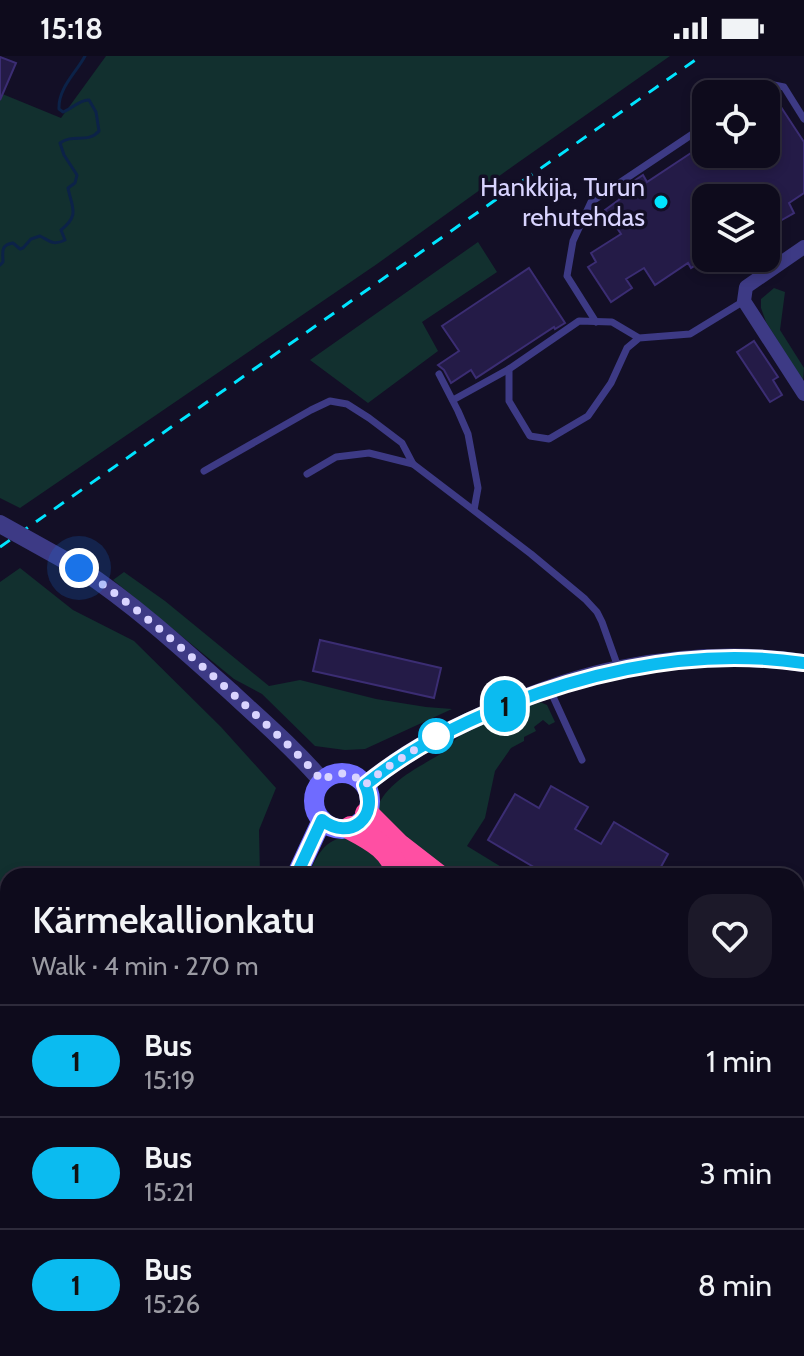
<!DOCTYPE html>
<meta charset="utf-8">
<style>
:root{--surface:#0e0b1c;--page:#1c1929;--text:#f1f3f6;--muted:#9b9ba3;--line:#2e2b3b}
body{margin:0;font-family:Cabin,sans-serif;background:var(--page);color:var(--text);height:100vh;display:flex;flex-direction:column;font-size:30px;white-space:nowrap}
*{box-sizing:border-box;margin:0}
p{font-size:26px;color:var(--muted)}
.icon{flex:none;width:44px;height:44px;fill:none;stroke:currentColor;stroke-width:2;stroke-linecap:round;stroke-linejoin:round}
.map{position:relative;flex:1;overflow:hidden}
.panel{position:absolute;left:0px;top:812px;width:804px;height:488px;display:flex;flex-direction:column;background:var(--surface);border-radius:24px 24px 0 0;box-shadow:0 4px 12px #0003,0 0 0 2px var(--line)}
.panel>*{flex:none}
.badge{padding:0 16px;border-radius:26px;font-size:28px;line-height:52px}
.controls{position:absolute;left:692px;top:24px;display:grid;gap:16px}
.controls a{display:grid;place-items:center;width:88px;height:88px;border-radius:16px;background:var(--surface);box-shadow:0 4px 12px #0003,0 0 0 2px var(--line);font-size:40px}
.you{position:absolute;width:40px;height:40px;margin:-20px;border:6px solid #fff;border-radius:50%;background:#1a73e8;box-shadow:0 0 0 12px #1a73e833}
.map>.badge{position:absolute;translate:-50% -50%;box-shadow:0 0 0 4px #fff}
.round{display:grid;place-items:center;flex:none;width:84px;height:84px;border-radius:24px;background:var(--page)}
.head{display:flex;align-items:center;justify-content:space-between;height:136px;padding:0 32px}
h1{font-size:38px;font-weight:600;line-height:60px}
ul{padding:0;list-style:none}
li{display:flex;align-items:center;gap:24px;height:112px;padding:0 32px;border-top:2px solid var(--line)}
li div{flex:1}
li b{display:block;font-size:30px}
li em{font-style:normal}
li .badge{min-width:88px;font-weight:700;text-align:center}
.status{display:flex;justify-content:space-between;align-items:center;height:56px;padding:0 40px;background:var(--surface);direction:ltr}
.status svg{height:22px;fill:currentColor}
.map>svg:first-child{display:block}
.green{fill:#12302f}
.lines{fill:none;stroke-linecap:round;stroke-linejoin:round}
.stream{stroke:#0c2248;stroke-width:3}
.building{fill:#241b47;stroke:#3b2d73;stroke-width:2}
.service{stroke:#3d3a85;stroke-width:7}
.minor{stroke:#3d3a85;stroke-width:14}
.tertiary{stroke:#3d3a85;stroke-width:18}
.secondary{stroke:#6f6bff;stroke-width:20}
.motorway{stroke:#ff4fa3;stroke-width:24}
.rail{stroke:#00e5ff;stroke-width:3;stroke-dasharray:12 10;stroke-linecap:butt}
.tertiary-bridge{stroke:#3d3a85;stroke-width:18}
.line-casing{stroke:#fff;stroke-width:18}
.line{stroke:#0bbbf0;stroke-width:12}
.walk{stroke:#d9d4ff;stroke-width:8;stroke-dasharray:0 14.4}
.poi-dot{fill:#00e5ff;stroke:#130f26;stroke-width:3}
.stop-dot{fill:#fff;stroke:#0bbbf0;stroke-width:4}
.labels{text-anchor:middle;dominant-baseline:central;stroke-width:7;stroke-linejoin:round;paint-order:stroke}
.poi-label{font-size:26px;fill:#d9d4ff;stroke:#130f26;text-anchor:end}
</style>
<div class="status"><b>15:18</b><svg viewBox="0 0 49 12"><path d="M0 12V9h3v3zM5 12V6h3v6zM10 12V3h3v9zM15 12V0h3v12zM26 1h20v11H26zM47 4h2v5h-2z"/></svg></div>
<div class="map">
<svg width="804" height="1300" viewBox="0 0 804 1300">
<rect width="100%" height="100%" fill="#130f26"/>
<g class="green">
<path d="M106,0H670L516,108L377,208L20,452L0,442V37L61,62Z"/>
<path d="M478,186L497,216L422,266L438,295L368,347L310,304Z"/>
<path d="M774,232L785,236L780,274L804,312L803,325L766,266L761,252V243Z"/>
<path d="M20,512L73,554L134,585L221,671L276,732L259,774L260,820H8V900L0,901V526Z"/>
<path d="M124,516L165,545L269,630L300,624L376,643L426,651L452,653L365,693L345,694L315,690L262,638L234,623L113,524Z"/>
<path d="M540,646L547,649L555,666L549,669L543,664L534,671L536,675L524,681V685L511,692L495,715L485,762L467,790L516,820H451L406,787L376,756C384,725 424,709 449,693L448,690L468,673Z"/>
<path d="M349,781L363,785L393,820H308C317,800 324,782 349,781Z"/>
<path d="M796,1110L804,1112V1300H130L131,1292H796Z"/>
<path d="M8,1204V1292H84L83,1300H0V1204Z"/>
</g>
<g class="lines">
<path class="stream" d="M0,209L3,206C3,196 0,189 13,187L20,193L23,192L31,183L40,180C50,185 53,190 65,184L61,174C80,159 72,152 68,132L75,127L77,119L64,99L60,87C73,77 88,88 99,75L96,56L89,44C80,43 72,53 63,56L59,53C58,32 76,17 85,0"/>
</g>
<g class="building">
<path d="M0,1L16,7L0,44Z"/>
<path d="M779,48L804,86V137L789,147L794,157L780,165L775,157L766,163V142H706V202L691,212L688,207L655,229L644,212L626,223L632,232L611,246L588,211L596,206L591,197L621,178L605,154L620,143L616,137L643,119L647,126L706,87V98H766V56Z"/>
<path d="M529,212L565,267L555,273L554,271L476,322L471,314L451,327L444,314L438,309L459,295L442,270Z"/>
<path d="M754,285L778,321L773,324L782,339L770,346L737,296Z"/>
<path d="M320,584L441,612L434,642L313,615Z"/>
<path d="M551,730L588,751L575,773L601,788L614,766L668,798L656,820H549L488,784L515,738L539,752Z"/>
</g>
<g class="lines">
<g class="service">
<path d="M753,38L769,28L784,31L804,63"/>
<path d="M596,266L567,220L573,185L591,146L706,69"/>
<path d="M639,282L612,266L579,265L509,313V345L530,380L549,383L588,360L611,327L627,292L639,282L690,278L744,245"/>
<path d="M439,318L458,355L468,378L478,432L474,454"/>
<path d="M453,344L509,313"/>
<path d="M204,415L311,354L330,345L347,348L369,362L402,387L413,408"/>
<path d="M307,418L336,401L369,397L413,408L531,498L585,543L597,556L602,566L618,611"/>
<path d="M550,634L582,704"/>
</g>
<g class="minor">
<path d="M804,191L746,231L744,245L804,338"/>
<path d="M0,1055L8,1052"/>
</g>
<g class="tertiary">
<path d="M79,512C135,549 183,593 233,638C263,666 296,694 322,725"/>
<path d="M365,729C408,693 457,669 509,648C545,634 582,620 620,613C680,601 744,598 804,607"/>
</g>
<g class="secondary">
<circle cx="342" cy="745" r="28"/>
<path d="M296,820L322,764"/>
<path d="M102,1300L103,1292"/>
<path d="M117,1300L118,1292"/>
</g>
<g class="motorway">
<path d="M367,758L398,789L438,820"/>
<path d="M351,772C374,784 392,794 399,820"/>
<path d="M0,948L8,946"/>
<path d="M0,973L8,971"/>
<path d="M796,1014L804,1018"/>
<path d="M796,1039L804,1042"/>
<path d="M796,1063L804,1066"/>
</g>
<path class="rail" d="M0,491L701,0"/>
<path class="tertiary-bridge" d="M0,468L79,512"/>
</g>
<g class="lines">
<defs>
<path id="line" d="M296,820L322,764C350,786 380,761 365,729C409,693 457,669 509,648C604,611 702,592 804,607"/>
</defs>
<use href="#line" class="line-casing"/>
<use href="#line" class="line"/>
<path class="walk" d="M79,512C135,549 183,593 233,638C263,666 295,693 322,725C337,714 352,715 365,729L383,714L436,680"/>
</g>
<circle class="poi-dot" cx="661" cy="146" r="8"/>
<circle class="stop-dot" cx="436" cy="680" r="16"/>
<g class="labels">
<g class="poi-label">
<text x="645" y="131">Hankkija, Turun<tspan x="645" dy="30">rehutehdas</tspan></text>
</g>
</g>
</svg>
<div class="controls">
<a><svg class="icon" aria-label="locate" viewBox="0 0 24 24"><circle cx="12" cy="12" r="6"/><path d="M12 2v4M12 18v4M2 12h4M18 12h4"/></svg></a>
<a><svg class="icon" aria-label="layers" viewBox="0 0 24 24"><path d="M12 4l9 5-9 5-9-5zM3 14l9 5 9-5"/></svg></a>
</div>
<div class="you" style="left:79px;top:512px"></div>
<b class="badge" style="left:505px;top:650px;background:#0bbbf0;color:#111">1</b>
<section class="panel">
<div class="head"><div><h1>Kärmekallionkatu</h1><p>Walk · 4 min · 270 m</p></div><a class="round"><svg class="icon" aria-label="heart" viewBox="0 0 24 24"><path d="M12 20l-8-8c-3-5 5-10 8-4 3-6 11-1 8 4z"/></svg></a></div>
<ul>
<li><span class="badge" style="background:#0bbbf0;color:#111">1</span><div><b>Bus</b><p>15:19</p></div><em>1 min</em></li>
<li><span class="badge" style="background:#0bbbf0;color:#111">1</span><div><b>Bus</b><p>15:21</p></div><em>3 min</em></li>
<li><span class="badge" style="background:#0bbbf0;color:#111">1</span><div><b>Bus</b><p>15:26</p></div><em>8 min</em></li>
</ul>
</section>
</div>
